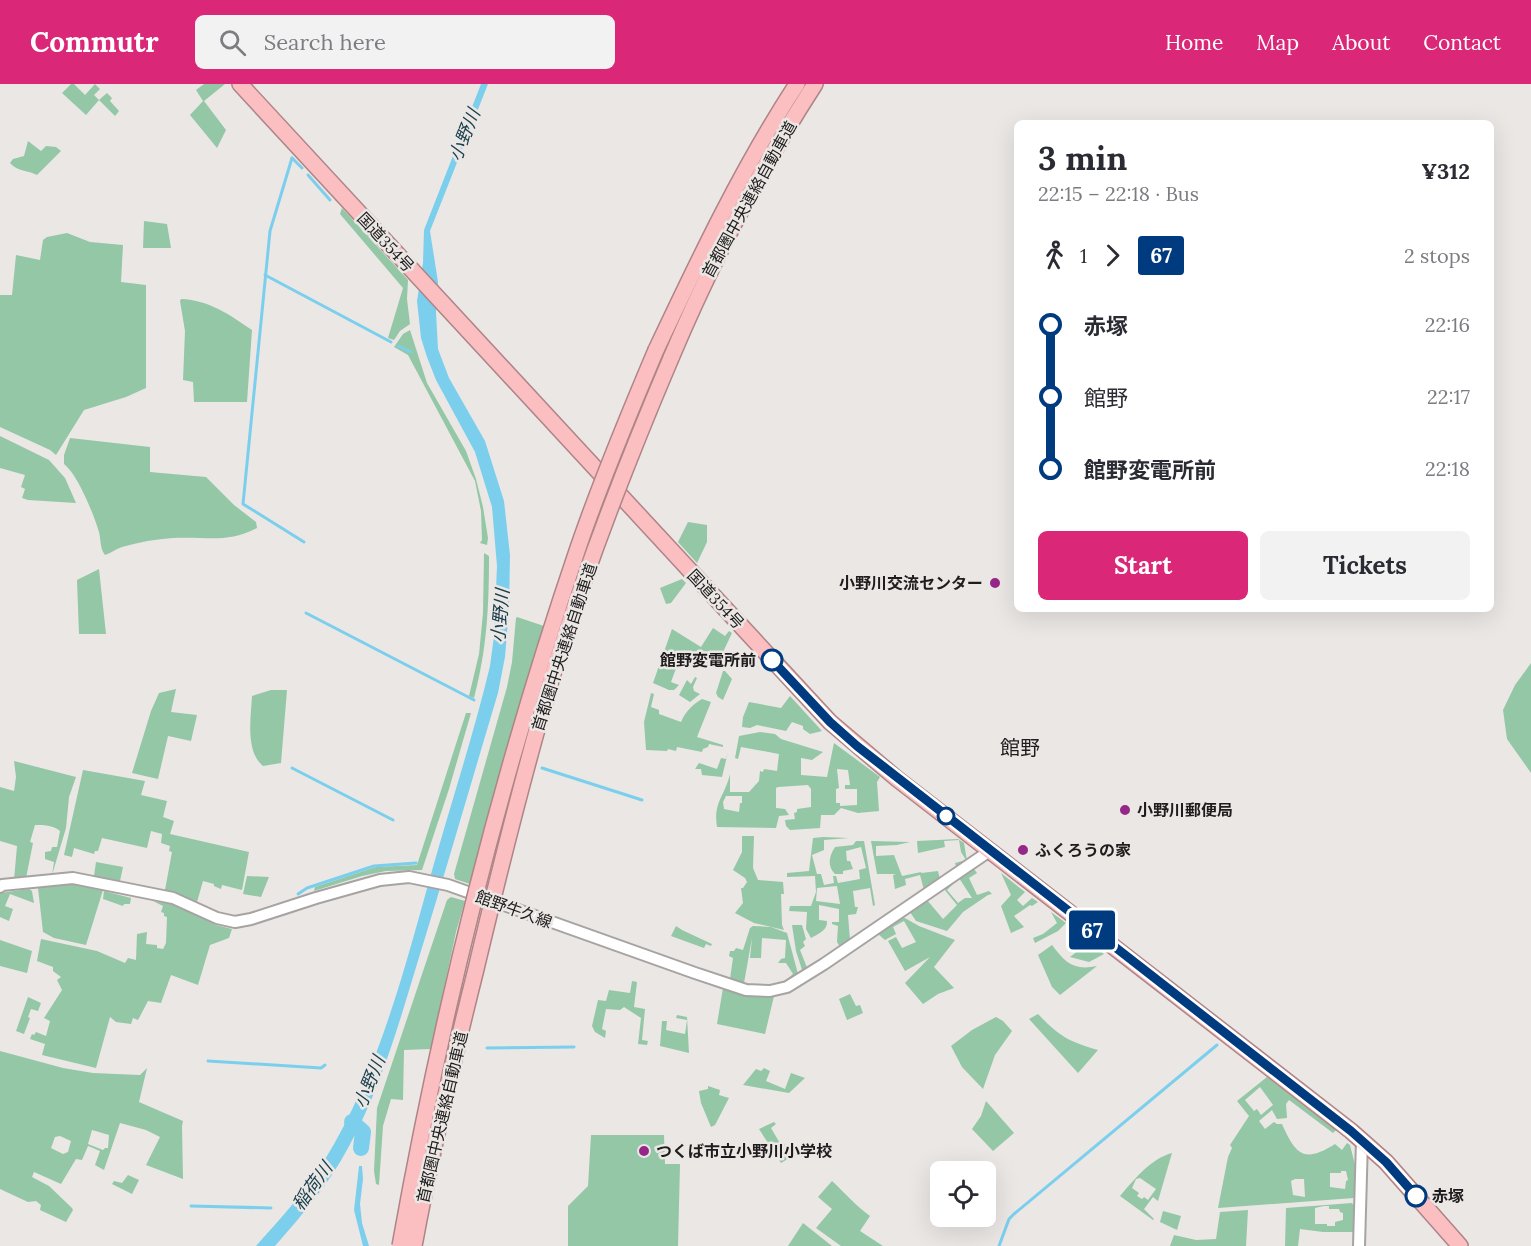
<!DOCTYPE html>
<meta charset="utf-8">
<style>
:root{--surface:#fff;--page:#f2f2f3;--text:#2b2b33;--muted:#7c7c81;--accent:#db2777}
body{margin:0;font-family:Lora,"Noto Sans JP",serif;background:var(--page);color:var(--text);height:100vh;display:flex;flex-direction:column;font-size:22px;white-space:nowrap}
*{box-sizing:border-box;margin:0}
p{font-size:20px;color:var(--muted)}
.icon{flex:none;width:33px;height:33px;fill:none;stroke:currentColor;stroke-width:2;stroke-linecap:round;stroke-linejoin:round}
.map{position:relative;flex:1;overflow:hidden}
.details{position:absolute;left:1014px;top:36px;width:480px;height:492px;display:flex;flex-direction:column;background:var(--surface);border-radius:9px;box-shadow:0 6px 24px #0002}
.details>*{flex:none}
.badge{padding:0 12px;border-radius:4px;font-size:21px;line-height:39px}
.buttons{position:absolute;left:930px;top:1077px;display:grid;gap:12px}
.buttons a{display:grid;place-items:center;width:66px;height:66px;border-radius:9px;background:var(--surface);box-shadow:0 6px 24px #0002;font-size:30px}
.map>.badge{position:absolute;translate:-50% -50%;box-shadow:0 0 0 3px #fff}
.legs{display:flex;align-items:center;gap:9px;height:66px;padding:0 24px;font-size:20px}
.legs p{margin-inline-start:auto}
.summary{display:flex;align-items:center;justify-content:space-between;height:102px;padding:0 24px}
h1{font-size:33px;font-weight:800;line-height:45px}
.primary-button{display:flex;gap:12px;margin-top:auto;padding:12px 24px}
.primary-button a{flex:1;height:69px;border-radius:9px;background:var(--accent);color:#fff;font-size:24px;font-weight:800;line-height:69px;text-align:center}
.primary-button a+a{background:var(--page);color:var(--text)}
ul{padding:0 24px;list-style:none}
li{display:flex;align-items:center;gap:21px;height:72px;font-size:22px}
li i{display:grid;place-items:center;width:9px;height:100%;margin:0 8px;background:currentColor}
li i::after{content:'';width:15px;height:15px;margin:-8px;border:4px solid;border-radius:50%;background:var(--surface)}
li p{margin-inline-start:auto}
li:first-child i{background:linear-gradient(#0000 50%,currentColor 0)}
li:last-child i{background:linear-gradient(currentColor 50%,#0000 0)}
header{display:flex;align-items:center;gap:36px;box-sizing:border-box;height:84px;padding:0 30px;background:var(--accent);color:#fff}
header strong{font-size:28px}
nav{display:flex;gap:33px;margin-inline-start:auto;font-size:21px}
.search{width:420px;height:54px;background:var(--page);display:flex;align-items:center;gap:15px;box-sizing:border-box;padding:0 21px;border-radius:9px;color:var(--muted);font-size:22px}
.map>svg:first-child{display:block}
.green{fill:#93c7a6;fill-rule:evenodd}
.water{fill:#7bcfed}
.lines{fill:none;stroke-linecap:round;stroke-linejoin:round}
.stream{stroke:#7bcfed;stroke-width:3}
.river{stroke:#7bcfed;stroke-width:16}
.secondary-casing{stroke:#a7a3a2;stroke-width:14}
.highway-casing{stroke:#ae8587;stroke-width:18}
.secondary{stroke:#fff;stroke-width:10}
.highway{stroke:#fbbec1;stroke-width:15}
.highway-bridge-casing{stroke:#ae8587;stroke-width:18;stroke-linecap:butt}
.highway-bridge{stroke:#fbbec1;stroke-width:15}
.line-1-casing{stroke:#fff;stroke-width:14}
.line-1{stroke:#003b80;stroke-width:9}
.poi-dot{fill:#942788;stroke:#ebe7e5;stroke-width:2}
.stop-1-dot{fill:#fff;stroke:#003b80;stroke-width:3}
.labels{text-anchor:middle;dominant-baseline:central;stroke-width:5;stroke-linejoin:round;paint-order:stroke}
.street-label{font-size:16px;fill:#1e1c1c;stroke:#ebe7e5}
.poi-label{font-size:16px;font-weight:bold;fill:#1e1c1c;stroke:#ebe7e5;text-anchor:start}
.stop-label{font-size:16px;font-weight:bold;fill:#1e1c1c;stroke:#ebe7e5;text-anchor:end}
.water-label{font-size:18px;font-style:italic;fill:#1a404d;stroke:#ebe7e5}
.quarter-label{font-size:20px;fill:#1e1c1c;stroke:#ebe7e5}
</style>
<header>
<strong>Commutr</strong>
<div class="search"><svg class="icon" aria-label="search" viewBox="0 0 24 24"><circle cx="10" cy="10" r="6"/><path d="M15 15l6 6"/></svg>Search here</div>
<nav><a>Home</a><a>Map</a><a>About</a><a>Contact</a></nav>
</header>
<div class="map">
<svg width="1531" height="1162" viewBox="0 0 1531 1162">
<rect width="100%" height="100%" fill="#ebe7e5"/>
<g class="green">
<path d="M71,0H74L85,11L95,0L100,5L94,11L99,16L107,9L112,14L110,17L119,27L115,32L99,16L86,31L62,9Z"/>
<path d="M204,0H225L204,17L226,46L217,64L190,31L203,17L196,6Z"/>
<path d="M28,57L41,67L46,62L56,63L61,67L37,91C28,86 18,88 10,79L13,75L24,72Z"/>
<path d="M342,124L408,196L407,215L410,240L400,247L394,256L388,254L403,204L340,130Z"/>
<path d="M144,137L167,140L171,164H143Z"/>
<path d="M67,149L90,158L123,161L121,198L146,201V304L126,313L84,326L56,371L50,366L0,343V211H12L16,171L40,176L43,156L47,153Z"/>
<path d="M181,215C209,216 230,231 252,246L247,318H194L193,298L183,296L185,247L180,217Z"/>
<path d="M410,246L427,299L466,367L476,395L483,423L488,454L487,461L480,459L482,456L481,427L475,397L408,271L394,263L403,250Z"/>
<path d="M0,352L49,376L65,394L76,419L28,416L22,414L25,405L21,403L25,391L0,384Z"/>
<path d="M70,354L150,363V388L206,393L234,421L256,438L257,444C226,460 206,452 173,454C156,455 139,458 122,463C116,465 111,469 105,471C100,465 101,456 99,448C94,431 78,391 64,380V371Z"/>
<path d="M688,438L707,441V458L697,479L678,458Z"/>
<path d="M484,469L489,472C489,523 487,565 474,614L469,612L479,570L483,529Z"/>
<path d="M99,485L106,550H79L77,496Z"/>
<path d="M682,495L686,499L671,519L666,520L660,504Z"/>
<path d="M517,533L544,542L470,800L455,795L454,790L507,603L512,578L516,534Z"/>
<path d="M713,544L725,552L729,547L732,549L716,583L691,573L685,580L678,579L671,598L679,601L674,606H669L653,599L672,545L701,563Z"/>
<path d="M1531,579V689L1507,655L1503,626L1515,601Z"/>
<path d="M723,587H725L732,595L723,616L718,613L716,609Z"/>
<path d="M695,593L697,594L693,603L694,607L700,610L690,618L679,611L687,596L691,600Z"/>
<path d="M176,605L171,628L197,631L191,657L168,652L158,695L132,689L151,627L159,609Z"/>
<path d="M271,606H287L281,679L263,682C245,667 251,633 252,612Z"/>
<path d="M651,609L654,610L651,623L659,626V630L681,638C686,627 692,621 702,615L711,618L697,653L723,661V663L709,660L708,663L703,665L702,668L677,663L676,667L668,665L667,667L646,666L644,638Z"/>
<path d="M790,612L822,647L810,650L803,645V642L792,638L786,647L757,641L750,644L742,643L743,633L749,618L781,624Z"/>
<path d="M466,629H471L449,705L422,786L386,787L362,792L314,807L315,803L376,783L417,781Z"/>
<path d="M760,648L775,650L781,655L823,668L812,676L801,674V691L827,693L834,659L880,693L877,698L879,727L858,729L841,724L834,731H821L820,744L790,746L786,742L785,736L795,735L794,729L797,728V725L811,723V705L808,701L778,703L776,704V724L785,725L789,731L779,732L776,744L717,743C713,718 725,712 730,690V708H749L759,697L760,687L763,688L764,685L777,687L779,670L741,663L738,675L735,674L739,652ZM837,685L848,686L850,701H845V705H857V721L840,722V719H836V705L839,704ZM726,712H742V719H740L739,728L724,725L723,718Z"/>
<path d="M728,668L722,693L702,691L701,685H695L699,679L717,685L721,674L726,675Z"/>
<path d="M14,677L76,693L69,713L66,744L52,791L54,778L45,775V768L51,767L52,763H57L60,747C53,741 43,741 35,741L30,758L33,759L26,794L14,796L17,762L0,757V703L14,707L16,693Z"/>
<path d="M83,686L145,697L141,711L167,717L163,733L174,737L170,750L249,768L242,806L222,801L221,805L214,802V800L203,797L197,818L165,806L172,768L169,767L170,762L161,759L162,750L151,747L147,764L102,754L98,767H95L94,770L74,764L72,773L64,771Z"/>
<path d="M742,752H754L753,784L758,796L783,798L784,810H781L782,841L784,846L754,839L735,829L743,819L741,804H743L747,798L745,794L733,786L742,768Z"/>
<path d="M823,753L849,754L824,756V766L812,771L817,790H821L824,801L834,799L833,792H836L838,799L860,795L859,786L866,784L861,763L846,767L847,777H850L853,785L843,787V790H835C827,782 829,772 835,763L853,761L856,757H864L875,821L873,822L870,804L853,807L855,823H858L856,830L848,831L850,856L840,863L837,858L838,842L832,840V838H839V825L819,821V836L827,837C828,846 818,850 811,854L806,845L807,828L789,827L790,822H811L816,808L815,792L787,793V789L809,787L813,754ZM837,802L840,820L816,817L817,804Z"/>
<path d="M958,755L964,759L967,777L957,785L955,779L966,776L961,768L959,756L944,757L945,763L918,769L917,757Z"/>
<path d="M871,757L910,758L897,761L876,762V772L894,771L902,792L921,788V789L938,787L940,795L924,806L920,791L905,795L906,801L895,805L893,791L896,790H877Z"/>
<path d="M96,778L123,783L120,797L94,792Z"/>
<path d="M974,785L977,789L969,794L977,811L989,807L992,810L988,811L963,828L947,847L916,837L910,828L927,816L943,835L957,821L944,805L954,799L947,806L958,819L965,814H972L959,794Z"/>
<path d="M1001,789L1025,808L1017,816L1023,822L1032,814L1038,818L1032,822L1030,821L1014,832L1024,843L1011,849L1001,822L1011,811Z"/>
<path d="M247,792L269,793L261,813L243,810Z"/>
<path d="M69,798L103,806L86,861L54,854L43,848L38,804Z"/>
<path d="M29,805L32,807L34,819L10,810L5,822L13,825L9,837L0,833V809Z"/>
<path d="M104,807L131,814L130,820H124L123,822L103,815Z"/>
<path d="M451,813L465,817L456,848L431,965L404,966L403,1016L391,1015L383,1042L379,1101L376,1100L374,1087L377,1024L447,816Z"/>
<path d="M153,817L178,821L216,841L232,845L229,854L210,861L198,901L171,891L161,919L148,917L138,936L133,934L131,940L116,938L110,933L96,984L42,971L45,960L30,955L32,950L34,951L36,948L46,952L50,937L44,934L62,906L57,896L61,893L53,887V883L37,877L41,855L97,867L125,879L128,874L136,876L137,850L147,848L146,860L157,861V864L163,865L166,859L167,833L164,832V829L161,828L163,822Z"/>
<path d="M1051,828L1066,839L1058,847L1035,859L1033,854L1043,850L1057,839Z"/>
<path d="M903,833L919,842L955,856L934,883L954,904L938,910L923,920L905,899L930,873L905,887L888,857L896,853L902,864L916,858L904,837L893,843L896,850L885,856L878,850Z"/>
<path d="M792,841H802L806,855L803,858L805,862L800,866L808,886L803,889L796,867Z"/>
<path d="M676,842L682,846L712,860L711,862L706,860L704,864L671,852Z"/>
<path d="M753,842L771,843L787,849L798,890L785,897L793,890L786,879H778L781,875L785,874L786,856L762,854L761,874H750L752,854L744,899L730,895L733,874L729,872L730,867H734L736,864L743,866L750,844Z"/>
<path d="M0,856L32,867L27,889L0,882Z"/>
<path d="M1089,858L1104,870L1089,878L1070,873Z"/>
<path d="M1052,861C1065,878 1073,887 1097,882L1060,911L1052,903L1038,871Z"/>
<path d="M632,897L637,898L634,923L645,925L642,956L648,957L647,961L638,960L641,934L624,923L620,926L606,925L602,945L606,947L605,954L595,948L592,942L598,916L606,917L609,906L630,909Z"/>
<path d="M723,904L756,913L774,912L765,950L717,940Z"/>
<path d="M850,910L856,922L860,921L863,929L847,936L839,915Z"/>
<path d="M28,913L41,919L38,927L31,925L28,933L30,934L24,950L16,947Z"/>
<path d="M1038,930C1060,953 1068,957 1098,966L1078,989L1029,935Z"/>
<path d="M677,931L687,933L689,969L660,962L662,937H667L666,946L685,950L687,936L676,934Z"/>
<path d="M996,933L1003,937L1012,947L995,971L983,1005L962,983L951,962L972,946Z"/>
<path d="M0,967L63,984L93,989L140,991L147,984L139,1018L183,1037L182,1042L183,1095L146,1081L160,1053L146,1046L120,1039L104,1086L95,1081L100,1067L88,1062L82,1076L76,1075L61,1100L34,1088L32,1093L49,1102L72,1124L73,1126L66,1138L40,1126L41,1121L36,1117L28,1118L0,1105ZM92,1046L109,1051L108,1064H105L103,1066L88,1060ZM60,1052L71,1057L68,1068L63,1070L51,1064L55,1053Z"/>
<path d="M764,984L770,987L766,997L785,1005L791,989L805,994L789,1009L743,1001L756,985L761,987Z"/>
<path d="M1267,993L1336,1046L1333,1049L1289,1016L1286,1020L1287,1034L1277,1035L1272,1026L1259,1037L1265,1045L1274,1038L1277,1040H1282C1296,1072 1305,1079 1335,1060L1342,1066L1347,1059L1350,1061L1355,1081L1354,1114L1218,1124L1228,1073L1232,1064L1230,1061L1249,1032L1237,1017ZM1260,1003L1273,1021L1261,1031L1257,1025L1254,1027L1245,1016ZM1341,1087H1346L1348,1096L1346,1097L1345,1105L1330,1103V1089H1341ZM1295,1095H1304L1305,1113L1293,1111L1291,1097Z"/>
<path d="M708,1002L720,1006L719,1011L729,1014L715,1041L711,1043L701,1019L699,1007L708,1005Z"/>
<path d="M986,1017L1014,1049L993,1067L972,1045L981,1032Z"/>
<path d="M774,1038L776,1040L771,1044L781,1061L784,1059L791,1073L781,1079L759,1045Z"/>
<path d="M591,1051H664L665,1080H680L678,1162H568V1122L588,1102Z"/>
<path d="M1172,1069L1158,1117L1153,1113L1144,1125L1154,1135L1153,1136L1120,1112C1134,1096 1150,1075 1172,1069ZM1140,1094L1156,1105L1148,1116L1144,1113L1142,1115L1137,1112L1139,1109L1132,1104L1136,1095Z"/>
<path d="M128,1091L139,1096L132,1110L112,1100L114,1097L122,1099Z"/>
<path d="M832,1097C845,1109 856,1122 870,1132L860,1147L883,1162H841L816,1144L832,1125L818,1113Z"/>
<path d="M1352,1119L1354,1122V1148H1323L1300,1145L1298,1162H1285L1286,1124ZM1324,1122H1329V1125H1339L1340,1128L1343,1129V1136L1335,1138V1142H1327V1140H1315V1124Z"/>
<path d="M1248,1126L1246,1162H1170L1174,1151L1196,1156L1216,1155L1220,1128Z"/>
<path d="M1163,1127L1181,1132L1177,1146L1160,1138Z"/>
<path d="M803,1139L832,1162H788Z"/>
</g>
<g class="water">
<path d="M481,0H488L430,147L438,198L436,228L438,265L449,294L485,357L504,417L510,471L509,526L505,573L498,609C471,699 445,790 417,880C398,943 380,1006 348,1064C329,1100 302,1131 275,1162H256C280,1135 305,1108 324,1077C379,988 405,883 433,783C452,716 474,649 490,582L494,552L497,482L492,423L475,368L436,296L427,273L421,254L417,217L423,179L424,146Z"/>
<path d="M359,1082H362L363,1095L360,1120L362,1139L369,1162H363L354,1126Z"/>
</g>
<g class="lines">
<g class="stream">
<path d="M292,74L270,147L243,420L304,458"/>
<path d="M292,74L302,84"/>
<path d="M308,91L330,116"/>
<path d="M265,191L391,258"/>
<path d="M398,262L411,268"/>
<path d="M306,529L474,616"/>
<path d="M292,684L393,736"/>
<path d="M542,684L642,716"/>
<path d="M298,810L307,804L374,782L416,779"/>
<path d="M487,964L574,963"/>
<path d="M208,977L321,984L325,981"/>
<path d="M191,1122L271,1124"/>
<path d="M999,1162L1009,1135L1014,1130L1217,961"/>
</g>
<path class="river" d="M352,1038L363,1048L361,1064"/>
<defs>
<g id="secondary">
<path d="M0,803L2,801L73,794L173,814L217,834L235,838L251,835L316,814L380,796L409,793L448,801L695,889L746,906L770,907L787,903L824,880L991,766"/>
<path d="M1359,1162L1362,1056"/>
</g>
<g id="highway">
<path d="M240,0L830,638L896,694L1351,1047L1386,1078L1460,1162"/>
<path d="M656,266C699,175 742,84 797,0"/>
<path d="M671,274C712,177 758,88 815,0"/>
</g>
</defs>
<use href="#secondary" class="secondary-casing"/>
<use href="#highway" class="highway-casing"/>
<use href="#secondary" class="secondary"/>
<use href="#highway" class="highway"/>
<defs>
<g id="highway-bridge">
<path d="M400,1162C442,927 500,693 577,467C600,399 628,332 656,266"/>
<path d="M414,1162C431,1069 453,977 476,885C500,784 525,683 555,583C588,478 628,375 671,274"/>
</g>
</defs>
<use href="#highway-bridge" class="highway-bridge-casing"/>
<use href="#highway-bridge" class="highway-bridge"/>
</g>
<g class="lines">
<defs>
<path id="line-1" d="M772,576L830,638L857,662L1351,1047L1386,1078L1416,1112"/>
</defs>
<use href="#line-1" class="line-1-casing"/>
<use href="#line-1" class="line-1"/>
</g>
<g class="poi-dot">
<circle cx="995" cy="499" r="6"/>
<circle cx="1125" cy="726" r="6"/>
<circle cx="1023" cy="766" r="6"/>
<circle cx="644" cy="1067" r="6"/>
</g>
<g class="stop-1-dot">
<circle cx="772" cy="576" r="10"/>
<circle cx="946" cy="732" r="8"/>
<circle cx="1416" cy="1112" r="10"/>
</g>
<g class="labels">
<g class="street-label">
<text transform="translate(749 115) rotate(-61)">首都圏中央連絡自動車道</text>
<text transform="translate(386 158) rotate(47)">国道354号</text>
<text transform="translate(716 515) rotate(47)">国道354号</text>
<text transform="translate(564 563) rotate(-72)">首都圏中央連絡自動車道</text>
<text transform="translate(514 825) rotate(20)">館野牛久線</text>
<text transform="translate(442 1033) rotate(-77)">首都圏中央連絡自動車道</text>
</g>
<g class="poi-label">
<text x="983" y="499" text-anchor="end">小野川交流センター</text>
<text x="1137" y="726">小野川郵便局</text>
<text x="1035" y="766">ふくろうの家</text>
<text x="656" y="1067">つくば市立小野川小学校</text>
</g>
<g class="stop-label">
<text x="756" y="576">館野変電所前</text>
<text x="1432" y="1112" text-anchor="start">赤塚</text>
</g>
<g class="water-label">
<text transform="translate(464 51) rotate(-68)">小野川</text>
<text transform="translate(500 532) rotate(-85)">小野川</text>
<text transform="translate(369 998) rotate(-68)">小野川</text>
<text transform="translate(312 1102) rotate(-54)">稲荷川</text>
</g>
<g class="quarter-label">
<text x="1020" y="663">館野</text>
</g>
</g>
</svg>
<div class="buttons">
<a><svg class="icon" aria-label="locate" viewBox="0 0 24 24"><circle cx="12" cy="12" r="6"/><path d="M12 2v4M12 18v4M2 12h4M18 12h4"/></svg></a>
</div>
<b class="badge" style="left:1092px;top:846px;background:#003b80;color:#fff">67</b>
<section class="details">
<div class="summary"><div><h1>3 min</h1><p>22:15 – 22:18 · Bus</p></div><b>¥312</b></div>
<div class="legs"><svg class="icon" aria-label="walk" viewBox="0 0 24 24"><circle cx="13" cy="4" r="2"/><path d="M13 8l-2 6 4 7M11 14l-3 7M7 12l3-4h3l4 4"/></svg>1<svg class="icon" aria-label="forward" viewBox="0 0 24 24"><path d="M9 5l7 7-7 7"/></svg><b class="badge" style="background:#003b80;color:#fff">67</b><p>2 stops</p></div>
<ul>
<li><i style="color:#003b80"></i><b>赤塚</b><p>22:16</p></li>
<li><i style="color:#003b80"></i><span>館野</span><p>22:17</p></li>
<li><i style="color:#003b80"></i><b>館野変電所前</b><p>22:18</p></li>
</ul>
<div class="primary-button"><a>Start</a><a>Tickets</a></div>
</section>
</div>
